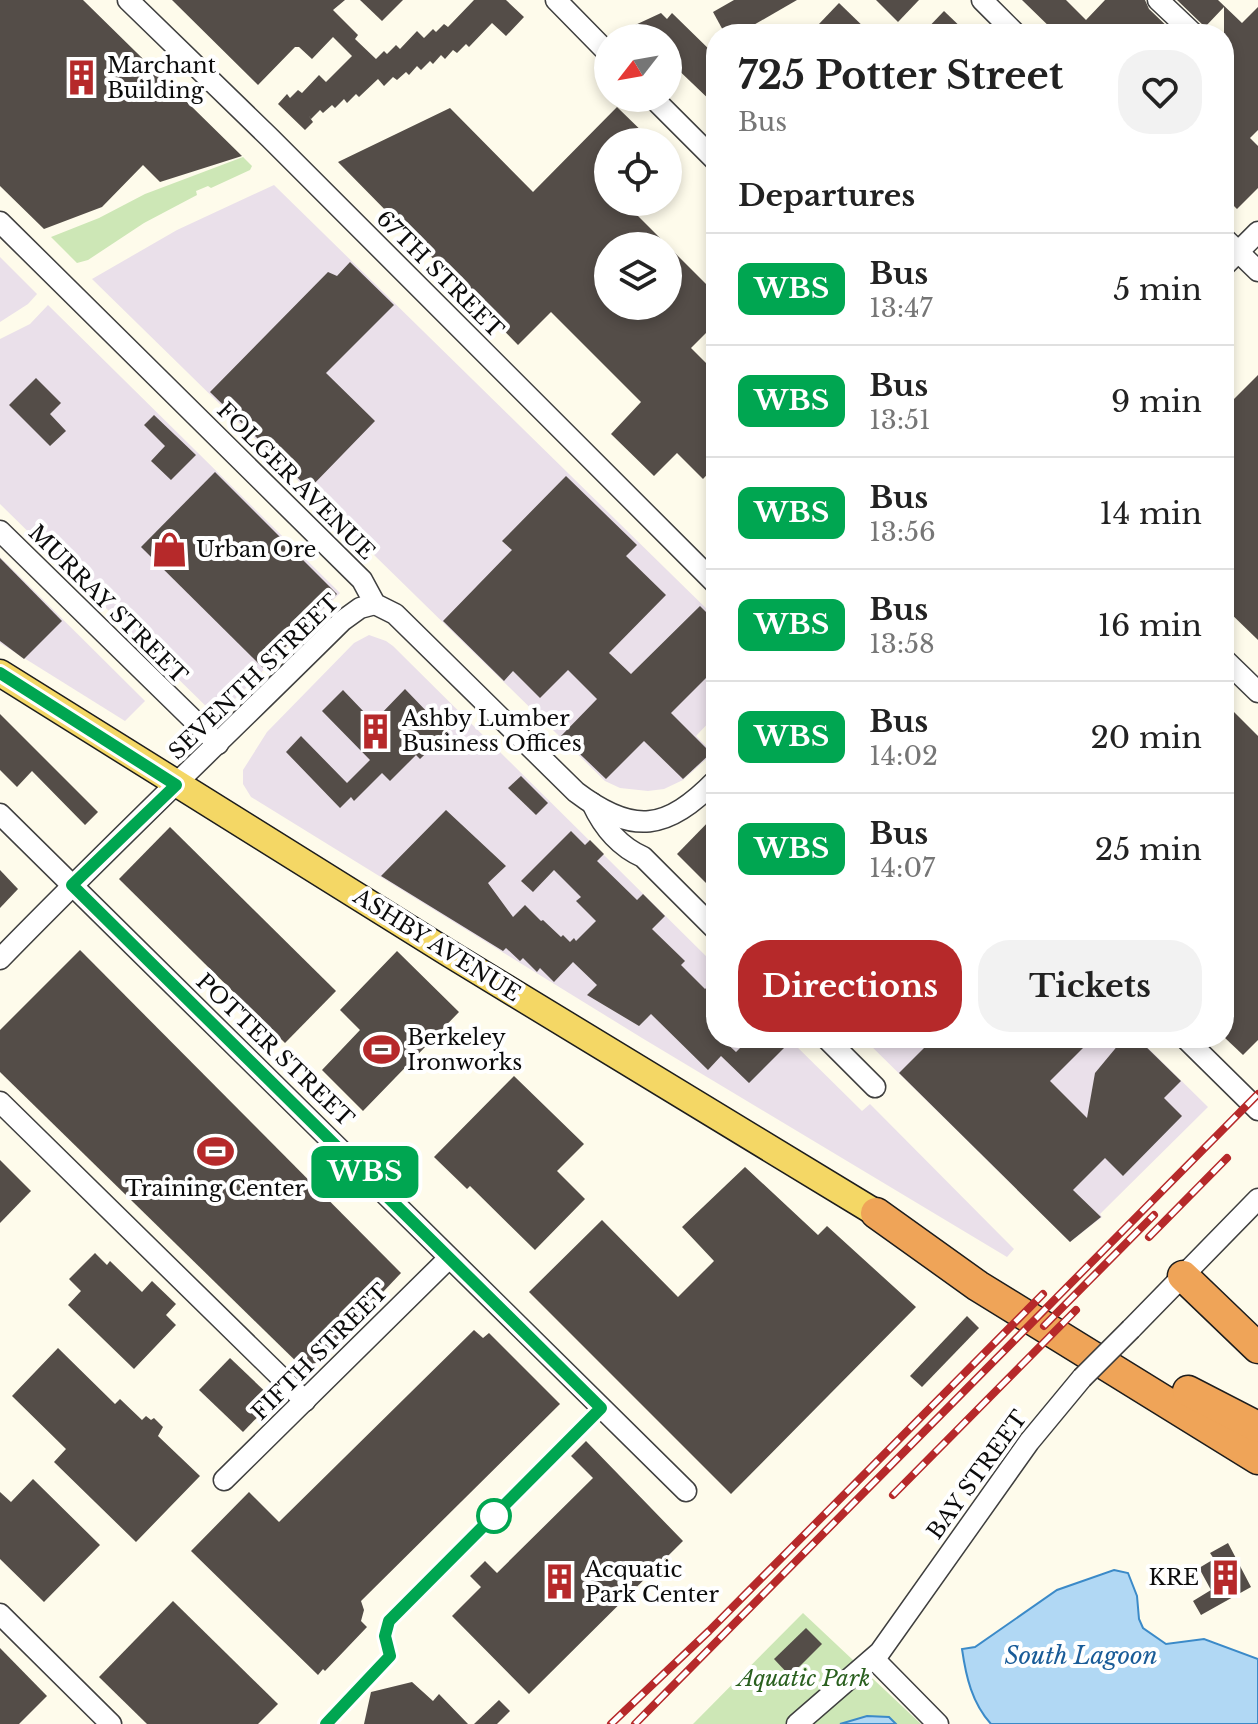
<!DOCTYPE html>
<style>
:root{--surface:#fff;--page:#f2f2f2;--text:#222;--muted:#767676;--line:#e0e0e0;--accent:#b6292a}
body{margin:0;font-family:"Libre Baskerville",serif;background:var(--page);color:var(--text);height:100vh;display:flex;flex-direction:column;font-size:30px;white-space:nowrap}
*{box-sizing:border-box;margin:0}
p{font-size:26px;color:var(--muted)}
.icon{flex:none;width:44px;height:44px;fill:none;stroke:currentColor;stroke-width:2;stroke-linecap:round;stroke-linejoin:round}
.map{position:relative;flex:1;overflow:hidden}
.side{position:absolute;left:706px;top:24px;width:528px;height:1024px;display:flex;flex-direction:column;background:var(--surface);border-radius:32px;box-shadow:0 4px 12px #0003}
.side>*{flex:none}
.badge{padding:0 16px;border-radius:12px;font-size:28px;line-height:52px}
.needle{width:52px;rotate:239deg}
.controls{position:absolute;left:594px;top:24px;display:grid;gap:16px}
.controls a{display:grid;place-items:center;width:88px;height:88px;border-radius:50%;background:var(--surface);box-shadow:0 4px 12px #0003;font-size:40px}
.map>.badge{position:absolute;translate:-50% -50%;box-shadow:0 0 0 4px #fff}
h2{padding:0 32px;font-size:30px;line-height:72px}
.round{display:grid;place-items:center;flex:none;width:84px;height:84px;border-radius:32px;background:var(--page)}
.summary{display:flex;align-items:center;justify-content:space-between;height:136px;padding:0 32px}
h1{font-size:38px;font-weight:800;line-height:60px}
.cta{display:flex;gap:16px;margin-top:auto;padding:16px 32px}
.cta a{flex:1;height:92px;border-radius:32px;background:var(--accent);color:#fff;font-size:32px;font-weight:800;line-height:92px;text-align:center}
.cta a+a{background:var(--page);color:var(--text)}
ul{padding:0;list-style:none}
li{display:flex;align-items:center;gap:24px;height:112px;padding:0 32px;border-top:2px solid var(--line)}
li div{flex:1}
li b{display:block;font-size:30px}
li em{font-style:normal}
li .badge{min-width:88px;font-weight:700;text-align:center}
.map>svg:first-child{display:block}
.industrial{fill:#eae0ea}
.green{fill:#cde7b6}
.water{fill:#b1d8f4;stroke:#3b8ac8;stroke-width:2}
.building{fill:#544d48;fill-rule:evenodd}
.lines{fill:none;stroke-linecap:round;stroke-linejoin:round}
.minor-casing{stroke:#3f3f3f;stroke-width:23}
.major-casing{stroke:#1d1d1d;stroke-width:29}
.highway-casing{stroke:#1d1d1d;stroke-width:33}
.minor{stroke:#fff;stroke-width:20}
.major{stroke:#f4d765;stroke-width:26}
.highway{stroke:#efa458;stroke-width:30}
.rail-casing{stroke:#b6292a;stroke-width:8}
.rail{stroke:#fff;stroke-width:5;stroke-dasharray:15;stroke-linecap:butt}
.minor-bridge-casing{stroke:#3f3f3f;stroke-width:23;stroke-linecap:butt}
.minor-bridge{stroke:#fff;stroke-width:20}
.line-casing{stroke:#fff;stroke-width:18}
.line{stroke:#00a651;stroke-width:12}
.stop-dot{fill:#fff;stroke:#00a651;stroke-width:4}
.labels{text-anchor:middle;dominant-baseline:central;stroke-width:8;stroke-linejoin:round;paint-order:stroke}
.poi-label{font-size:22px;fill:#0c0c0c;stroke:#fff;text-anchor:start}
.street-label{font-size:22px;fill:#0c0c0c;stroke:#fff}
.park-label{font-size:22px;font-style:italic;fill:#2a601f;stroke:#fff}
.water-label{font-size:24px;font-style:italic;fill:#1a5c98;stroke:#fff}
</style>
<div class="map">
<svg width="1258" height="1724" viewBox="0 0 1258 1724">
<rect width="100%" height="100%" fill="#fefbeb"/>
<g class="industrial">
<path d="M274,185L716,618V715L696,736L713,753L683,780L664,789L648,791L620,788L605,781L92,279L177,230Z"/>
<path d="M0,257L37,294L28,304L0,322Z"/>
<path d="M48,305L340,593L217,717L0,504V339L30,324Z"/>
<path d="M0,557L145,701L125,721L0,643Z"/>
<path d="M369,635L386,641L393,646L716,966V1038H788L862,1111L870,1104L1014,1249L1007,1257L642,1038L251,797L243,784V770L267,732L354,643Z"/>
<path d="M863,1038H1138L1208,1107L1100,1214L1102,1217L1070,1242Z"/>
</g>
<g class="green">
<path d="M243,157L252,166L250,170L211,188L208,186L196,191L197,195L144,223L88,260L77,263L51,237L99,218L145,194Z"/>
<path d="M803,1613L921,1724H693Z"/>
</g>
<g class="water">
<path d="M1114,1570L1128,1573L1137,1596L1139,1619L1143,1628L1166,1644L1204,1639L1258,1659V1724H991C972,1703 966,1677 962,1649L975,1647L1057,1590Z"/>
<path d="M867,1716L889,1717L896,1724H840Z"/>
</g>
<g class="building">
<path d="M0,0H83L242,156L160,182L143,165L102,207L44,229L0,186Z"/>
<path d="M172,0H345L333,10L358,35L355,39L376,59L384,51L387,54L396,45L400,49L417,31L424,38L433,29L436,32L444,24L448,27L474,0H506L524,17L506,36L492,23L469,47L466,44L457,53L453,50L445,59L441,55L433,64L430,61L421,70L417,66L409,75L406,72L397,80L393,77L384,86L378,79L359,97L356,94L347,103L344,99L335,108L332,105L323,113L320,110L311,119L308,115L313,122L305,130L278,104L287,94L290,98L298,90L302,93L319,75L326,82L352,56L333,37L312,59L299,47H295L258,85Z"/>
<path d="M360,0H403L382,21Z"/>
<path d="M734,0H797L738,34H725L713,12Z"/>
<path d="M876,0H919L898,22Z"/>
<path d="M1022,0H1066L1086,20L1105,0H1145L1149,9L1175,34H1057Z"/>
<path d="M1177,0H1218L1242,23L1258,7V130L1250,138L1258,146V188L1237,209L1224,196V7L1205,27Z"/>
<path d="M839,3L871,34H827L818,25Z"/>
<path d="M944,11L968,34H922Z"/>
<path d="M661,13L667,19L672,13L716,56V106L668,60V38H646L633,26Z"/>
<path d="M617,107L653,142H608V202H624L716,294V323L691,348L716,373V465L703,479L677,453L654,476L611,434L641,402L551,312L518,345L338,162L450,108L533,192ZM608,246H668V306H608Z"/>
<path d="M350,262L394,305L326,373L375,421L309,489L210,392L328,272L337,276Z"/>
<path d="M1258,375V640L1224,607V409Z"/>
<path d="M36,378L61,403L50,414L66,431L50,446L9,405Z"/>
<path d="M154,415L196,455L171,480L151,461L165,446L144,425Z"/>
<path d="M215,472L337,594L264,669L141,547Z"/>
<path d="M566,476L637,545L626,556L666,595L609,653L631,674L700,606L716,622V668L671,713L711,753L683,779L644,741L606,779L561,736L597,699L568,670L540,698L513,671L504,681L443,621L512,550L502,541Z"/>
<path d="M0,558L62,621L24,659L0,641Z"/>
<path d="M405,689L432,717L437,712L452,728L420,759L416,755L390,781L382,773L354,801L351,797L340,808L286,752L301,736L347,783L370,760L322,711L343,690L365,713L368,711L378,717Z"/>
<path d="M1224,702L1258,736V1040L1243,1055L1224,1037Z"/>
<path d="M0,714L98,812L85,825L32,771L17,787L0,770Z"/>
<path d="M521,776L548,803L536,815L508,788Z"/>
<path d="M446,810L506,866L488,883L513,917L525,905L541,921L543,920L561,937L563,935L570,942L574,938L576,941L596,921L576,901L581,897L554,870L533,892L521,881L571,831L585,845L590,840L604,854L597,861L637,900L643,894L665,916L652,929L685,961L681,965L705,989L716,979V1038H721L736,1052L750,1038H794L749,1083L721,1056L708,1070L651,1014L639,1026L587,995L597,985L573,962L554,982L540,968L537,972L523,958L520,961L506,948L503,951L381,876Z"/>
<path d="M716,814V893L677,854Z"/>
<path d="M170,827L336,991L285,1043L119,879Z"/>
<path d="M0,870L18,889L0,908Z"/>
<path d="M80,950L401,1273L307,1372L0,1072V1030Z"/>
<path d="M397,951L459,1012L363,1111L322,1070L360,1030L340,1010Z"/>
<path d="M934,1038H1093L1050,1081L1087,1118L1095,1073L1124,1038H1137L1181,1081L1164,1098L1182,1116L1123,1176L1105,1158L1073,1190L1101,1217L1070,1242L899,1073Z"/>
<path d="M514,1076L584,1144L557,1171L585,1199L535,1250L470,1186L467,1189L434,1157Z"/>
<path d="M0,1160L31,1191L0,1223Z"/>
<path d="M745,1167L818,1235L827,1226L916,1307L731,1494L529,1292L602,1220L678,1297L714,1261L682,1227Z"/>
<path d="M95,1253L107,1265L110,1261L142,1292L152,1281L176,1304L166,1315L176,1325L134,1369L68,1305L81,1291L69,1279Z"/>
<path d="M967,1316L979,1328L922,1387L910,1376Z"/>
<path d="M474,1330L483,1338L489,1333L560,1404L361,1601L364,1610L361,1621L367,1627L325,1671L323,1669L318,1675L191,1551L249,1492L279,1522Z"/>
<path d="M58,1348L115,1404L120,1399L142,1420L146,1416L151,1420L154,1418L163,1427L158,1436L200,1476L136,1542L54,1462L66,1449L12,1396Z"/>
<path d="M230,1358L274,1400L243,1432L199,1390Z"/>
<path d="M586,1441L683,1541L529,1694L452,1616L481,1587L470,1576L485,1561L497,1573L593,1478L571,1456Z"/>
<path d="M33,1479L100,1545L44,1602L0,1559V1492L11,1502Z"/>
<path d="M1228,1543L1251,1587L1201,1615L1193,1601L1211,1590L1199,1568L1214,1559L1210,1553Z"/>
<path d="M173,1601L278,1704L258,1724H147L99,1677Z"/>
<path d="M806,1628L822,1644L790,1676L774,1659Z"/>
<path d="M0,1648L47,1696L19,1724H0Z"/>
<path d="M412,1682L433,1701L439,1694L468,1724H364L371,1692Z"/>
<path d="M499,1700L510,1711L497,1724H474Z"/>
</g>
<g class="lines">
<defs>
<g id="minor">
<path d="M128,0L270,138L716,584"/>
<path d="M556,0L608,53"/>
<path d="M982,0L1016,34"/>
<path d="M1158,0L1194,34"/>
<path d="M653,98L716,161"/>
<path d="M0,222L362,580L375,604L395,614L576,792C634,836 667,830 716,780"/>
<path d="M1224,238L1258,271"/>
<path d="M1224,266L1258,232"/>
<path d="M0,531L218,744"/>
<path d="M1224,659L1258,692"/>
<path d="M592,803C603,827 618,846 643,857L716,930"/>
<path d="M0,814L686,1491"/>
<path d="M0,959C112,844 228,734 342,621L360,608L375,604"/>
<path d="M826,1038L875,1087"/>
<path d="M1185,1038L1258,1110"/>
<path d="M0,1102L305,1401"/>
<path d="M1131,1329L1258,1199"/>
<path d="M224,1480L449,1258"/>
<path d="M0,1614L111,1724"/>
<path d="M874,1659L938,1724"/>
<path d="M797,1724L880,1652L1029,1442L1082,1378"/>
</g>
<path id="major" d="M0,673L450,954L876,1213"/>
<g id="highway">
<path d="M876,1213L978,1286L1258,1459"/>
<path d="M1183,1276L1258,1348"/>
<path d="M1188,1391L1258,1427"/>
</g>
</defs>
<use href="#minor" class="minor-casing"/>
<use href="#major" class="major-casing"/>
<use href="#highway" class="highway-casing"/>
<use href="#minor" class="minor"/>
<use href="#major" class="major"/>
<use href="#highway" class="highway"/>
<defs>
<g id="rail">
<path d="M1149,1237L1227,1158"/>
<path d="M1044,1326L1154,1215"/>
<path d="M893,1495L1076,1310"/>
<path d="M611,1724L709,1631L1043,1294"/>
<path d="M635,1724L1258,1094"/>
</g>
</defs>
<use href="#rail" class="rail-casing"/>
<use href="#rail" class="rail"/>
<defs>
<path id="minor-bridge" d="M1082,1378L1131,1329"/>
</defs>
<use href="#minor-bridge" class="minor-bridge-casing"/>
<use href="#minor-bridge" class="minor-bridge"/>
</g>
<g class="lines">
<defs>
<path id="line" d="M0,673L176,785L72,885L601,1408L389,1621L385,1636L390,1656L326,1724"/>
</defs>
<use href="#line" class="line-casing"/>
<use href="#line" class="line"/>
</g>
<defs>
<symbol id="building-bare" viewBox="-9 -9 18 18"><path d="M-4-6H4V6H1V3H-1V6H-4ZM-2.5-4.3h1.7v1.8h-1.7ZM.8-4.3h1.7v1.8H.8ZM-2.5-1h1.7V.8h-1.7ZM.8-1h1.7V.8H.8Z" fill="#b6292a" stroke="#fff" stroke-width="2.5" paint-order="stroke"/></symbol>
<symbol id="shop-bare" viewBox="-9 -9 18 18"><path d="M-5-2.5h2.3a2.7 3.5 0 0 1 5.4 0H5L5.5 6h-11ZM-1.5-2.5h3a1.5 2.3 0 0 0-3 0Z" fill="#b6292a" stroke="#fff" stroke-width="2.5" paint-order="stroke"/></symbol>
<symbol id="stadium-bare" viewBox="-9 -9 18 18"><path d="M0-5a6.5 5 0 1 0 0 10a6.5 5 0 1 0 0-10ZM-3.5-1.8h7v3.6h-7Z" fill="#b6292a" stroke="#fff" stroke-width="2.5" paint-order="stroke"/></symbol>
</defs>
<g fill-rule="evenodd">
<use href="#building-bare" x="56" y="52" width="51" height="51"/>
<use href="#shop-bare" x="144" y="524" width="51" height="51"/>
<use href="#building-bare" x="350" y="706" width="51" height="51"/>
<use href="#stadium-bare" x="356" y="1024" width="51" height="51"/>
<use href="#stadium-bare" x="190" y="1126" width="51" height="51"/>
<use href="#building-bare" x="1200" y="1552" width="51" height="51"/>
<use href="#building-bare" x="534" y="1556" width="51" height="51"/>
</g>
<circle class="stop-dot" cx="494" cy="1516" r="16"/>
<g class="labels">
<g class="poi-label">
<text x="107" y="65">Marchant<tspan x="107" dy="25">Building</tspan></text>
<text x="196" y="549">Urban Ore</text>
<text x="402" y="718">Ashby Lumber<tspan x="402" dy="25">Business Offices</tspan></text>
<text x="407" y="1037">Berkeley<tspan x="407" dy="25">Ironworks</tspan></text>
<text x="215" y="1188" text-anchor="middle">Training Center</text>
<text x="585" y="1569">Acquatic<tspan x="585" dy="25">Park Center</tspan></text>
<text x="1199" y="1577" text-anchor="end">KRE</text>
</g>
<g class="street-label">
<text transform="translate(440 274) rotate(45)">67TH STREET</text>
<text transform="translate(296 481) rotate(45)">FOLGER AVENUE</text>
<text transform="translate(108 604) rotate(45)">MURRAY STREET</text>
<text transform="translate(254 677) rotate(-44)">SEVENTH STREET</text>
<text transform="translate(437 945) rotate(32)">ASHBY AVENUE</text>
<text transform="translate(275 1050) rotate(44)">POTTER STREET</text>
<text transform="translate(320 1352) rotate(-45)">FIFTH STREET</text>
<text transform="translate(977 1475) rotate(-54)">BAY STREET</text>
</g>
<g class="park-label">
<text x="804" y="1678">Aquatic Park</text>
</g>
<g class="water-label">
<text x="1081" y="1655">South Lagoon</text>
</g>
</g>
</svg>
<div class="controls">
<a><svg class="needle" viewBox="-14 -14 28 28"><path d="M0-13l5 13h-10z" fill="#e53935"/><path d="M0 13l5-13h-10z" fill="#767676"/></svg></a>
<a><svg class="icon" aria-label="locate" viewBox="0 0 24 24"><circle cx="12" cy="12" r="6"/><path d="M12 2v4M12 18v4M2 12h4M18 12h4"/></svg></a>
<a><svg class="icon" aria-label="layers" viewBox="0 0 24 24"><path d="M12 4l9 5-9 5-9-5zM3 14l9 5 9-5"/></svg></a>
</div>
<b class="badge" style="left:365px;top:1172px;background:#00a651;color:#fff">WBS</b>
<section class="side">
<div class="summary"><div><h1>725 Potter Street</h1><p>Bus</p></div><a class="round"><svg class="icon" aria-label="heart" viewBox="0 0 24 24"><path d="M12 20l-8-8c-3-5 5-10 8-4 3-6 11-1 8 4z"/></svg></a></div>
<h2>Departures</h2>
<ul>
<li><span class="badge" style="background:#00a651;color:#fff">WBS</span><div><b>Bus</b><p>13:47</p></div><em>5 min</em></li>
<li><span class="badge" style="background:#00a651;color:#fff">WBS</span><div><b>Bus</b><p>13:51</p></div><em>9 min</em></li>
<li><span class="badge" style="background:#00a651;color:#fff">WBS</span><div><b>Bus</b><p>13:56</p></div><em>14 min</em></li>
<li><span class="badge" style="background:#00a651;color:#fff">WBS</span><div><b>Bus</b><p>13:58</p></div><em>16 min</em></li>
<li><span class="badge" style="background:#00a651;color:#fff">WBS</span><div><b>Bus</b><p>14:02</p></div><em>20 min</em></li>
<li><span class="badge" style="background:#00a651;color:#fff">WBS</span><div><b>Bus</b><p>14:07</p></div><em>25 min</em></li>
</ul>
<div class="cta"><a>Directions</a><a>Tickets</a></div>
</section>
</div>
